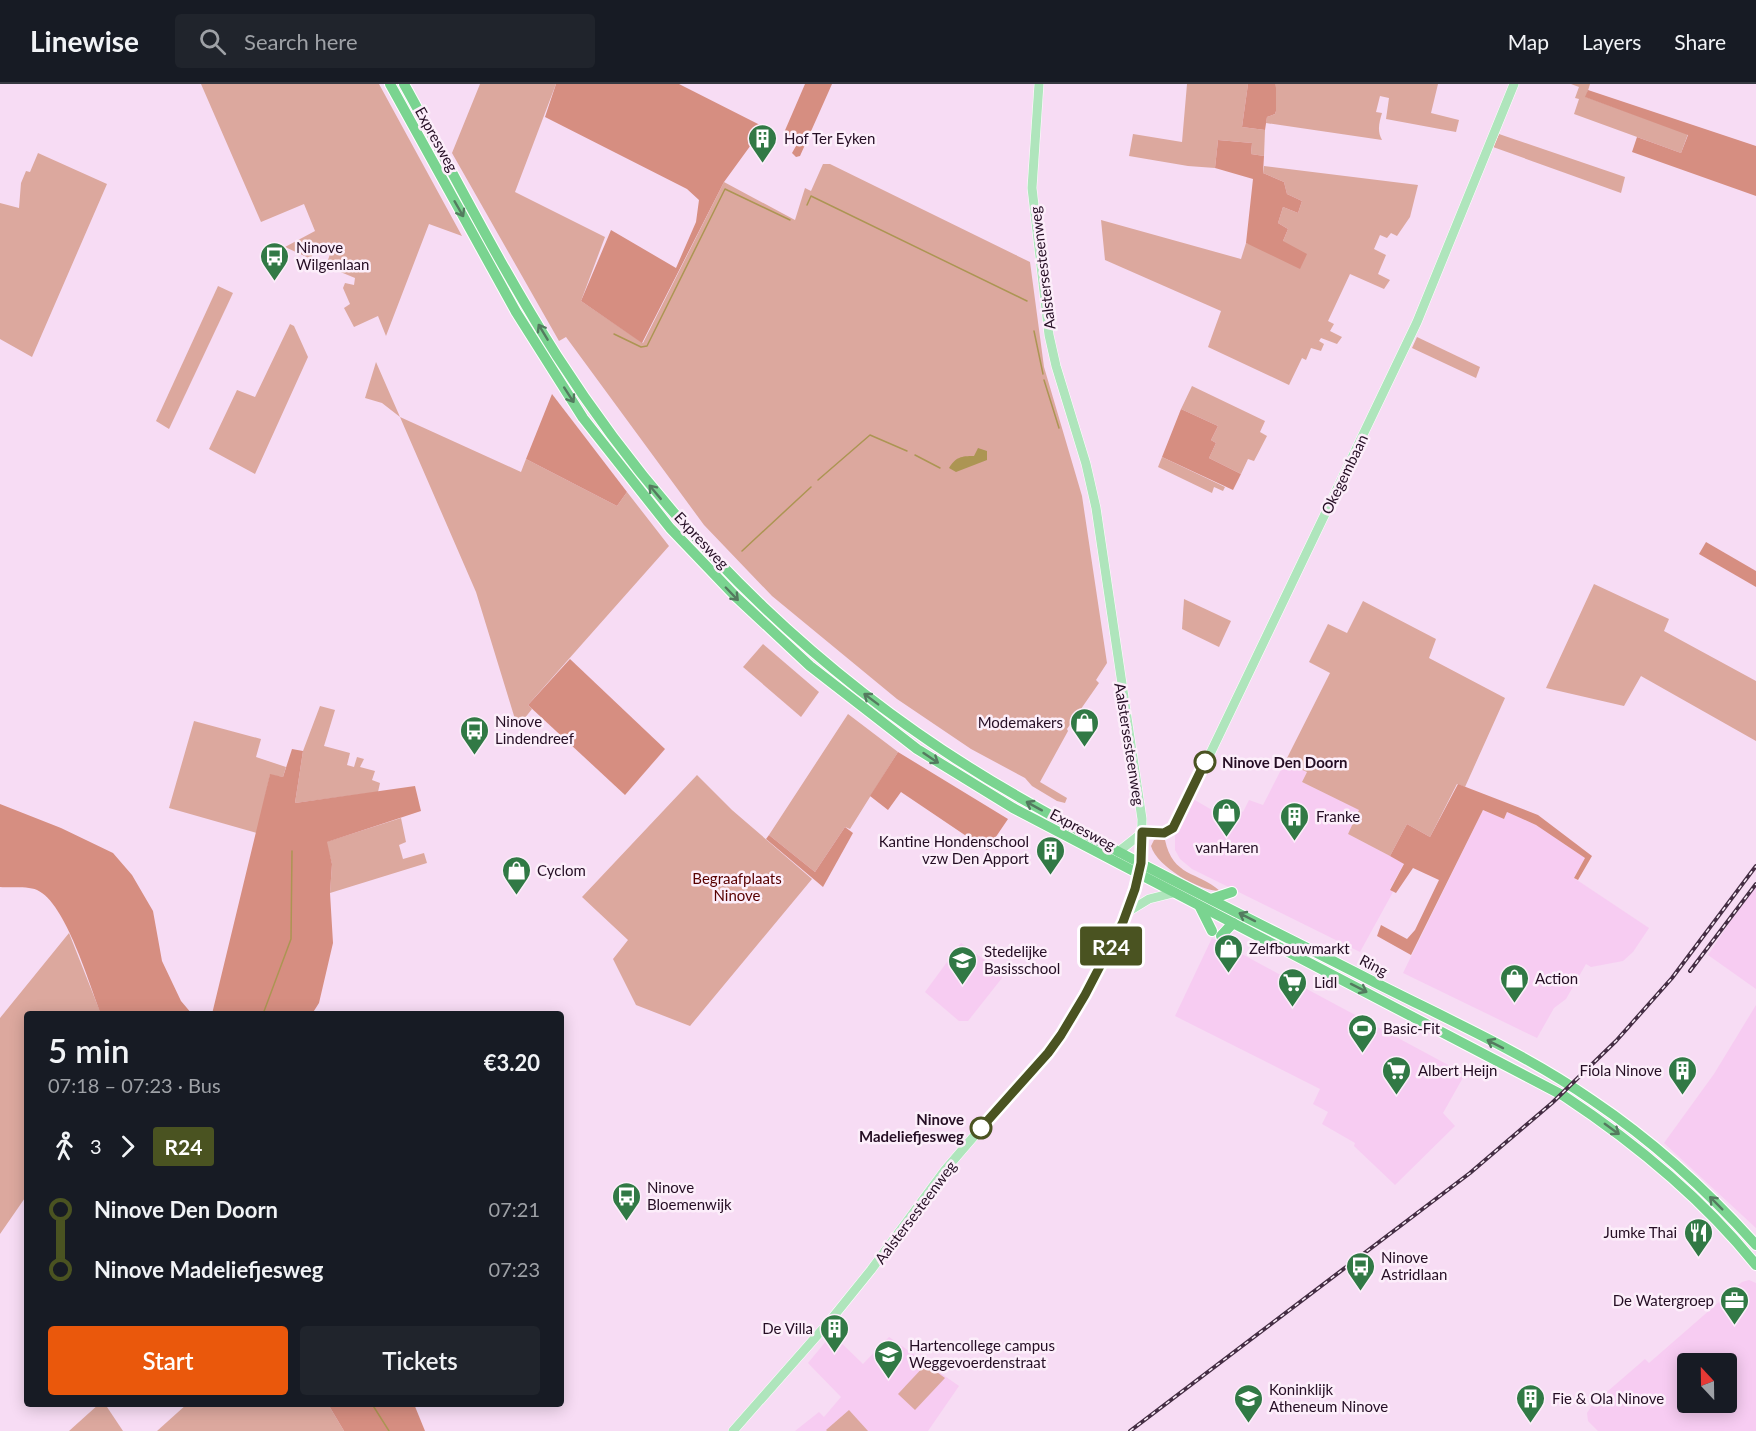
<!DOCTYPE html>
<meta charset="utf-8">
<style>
:root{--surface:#171b24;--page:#20242c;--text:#f1f3f6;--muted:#9ea1a6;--line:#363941;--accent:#ea580c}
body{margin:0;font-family:Lato,sans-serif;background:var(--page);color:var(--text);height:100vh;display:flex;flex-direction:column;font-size:22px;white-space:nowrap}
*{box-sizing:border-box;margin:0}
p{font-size:20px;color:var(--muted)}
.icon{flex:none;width:33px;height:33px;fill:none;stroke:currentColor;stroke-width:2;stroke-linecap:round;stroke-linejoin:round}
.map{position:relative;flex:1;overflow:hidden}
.details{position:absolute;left:24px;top:927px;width:540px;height:396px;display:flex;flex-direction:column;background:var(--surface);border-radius:6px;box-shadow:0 3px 15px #0003}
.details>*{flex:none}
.badge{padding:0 12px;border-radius:4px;font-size:21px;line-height:39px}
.needle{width:39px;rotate:338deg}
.controls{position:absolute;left:1677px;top:1269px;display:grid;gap:12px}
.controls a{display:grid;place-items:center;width:60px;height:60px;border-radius:6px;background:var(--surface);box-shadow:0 3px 15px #0003;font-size:30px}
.map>.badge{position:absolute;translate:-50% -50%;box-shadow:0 0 0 3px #fff}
.legs{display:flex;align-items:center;gap:9px;height:66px;padding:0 24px;font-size:20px}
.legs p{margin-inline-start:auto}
.headline{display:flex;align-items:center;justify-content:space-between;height:102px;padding:0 24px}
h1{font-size:33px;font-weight:600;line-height:45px}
.cta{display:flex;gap:12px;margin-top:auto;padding:12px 24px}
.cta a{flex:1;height:69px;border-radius:6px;background:var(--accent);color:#fff;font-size:24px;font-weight:600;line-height:69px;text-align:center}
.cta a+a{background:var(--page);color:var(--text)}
ul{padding:0 24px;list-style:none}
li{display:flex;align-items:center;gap:21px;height:60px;font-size:22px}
li i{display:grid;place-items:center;width:9px;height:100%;margin:0 8px;background:currentColor}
li i::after{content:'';width:15px;height:15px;margin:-8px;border:4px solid;border-radius:50%;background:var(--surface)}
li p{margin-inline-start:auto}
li:first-child i{background:linear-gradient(#0000 50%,currentColor 0)}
li:last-child i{background:linear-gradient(currentColor 50%,#0000 0)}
header{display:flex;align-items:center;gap:36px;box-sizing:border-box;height:84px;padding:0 30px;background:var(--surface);border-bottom:2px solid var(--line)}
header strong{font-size:28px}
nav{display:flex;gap:33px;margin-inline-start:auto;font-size:21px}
.search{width:420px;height:54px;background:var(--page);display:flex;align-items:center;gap:15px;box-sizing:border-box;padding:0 21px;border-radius:6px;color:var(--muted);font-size:22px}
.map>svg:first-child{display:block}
.built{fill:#f7ccf2;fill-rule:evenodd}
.green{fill:#dca89e}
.forest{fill:#d68e81}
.water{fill:#ac9553}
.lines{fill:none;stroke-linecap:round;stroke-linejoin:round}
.stream{stroke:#ac9553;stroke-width:1.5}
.major-casing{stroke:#fff;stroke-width:10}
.highway-casing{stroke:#fff;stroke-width:12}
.major{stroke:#afe5bc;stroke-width:9}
.highway{stroke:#7ad490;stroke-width:10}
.rail-casing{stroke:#442d43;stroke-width:4}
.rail{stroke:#fceefa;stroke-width:1.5;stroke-dasharray:4.5;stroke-linecap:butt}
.oneway{stroke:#547b5f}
.line-1-casing{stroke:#fff;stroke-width:14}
.line-1{stroke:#4a5321;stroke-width:9}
.stop-1-dot{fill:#fff;stroke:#4a5321;stroke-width:3}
.labels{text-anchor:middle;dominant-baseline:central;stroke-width:5;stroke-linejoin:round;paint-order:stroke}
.poi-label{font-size:15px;fill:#250e24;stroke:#fceefa;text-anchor:start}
.street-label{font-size:15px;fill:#250e24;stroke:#fceefa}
.stop-label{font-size:15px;font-weight:bold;fill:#250e24;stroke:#fceefa;text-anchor:start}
.park-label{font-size:15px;fill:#580000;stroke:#fceefa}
</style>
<header>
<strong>Linewise</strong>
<div class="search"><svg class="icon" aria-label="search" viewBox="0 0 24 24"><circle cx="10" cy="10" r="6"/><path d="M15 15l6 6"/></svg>Search here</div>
<nav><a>Map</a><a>Layers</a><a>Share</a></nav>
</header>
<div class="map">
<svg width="1756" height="1347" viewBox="0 0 1756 1347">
<rect width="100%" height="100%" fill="#f7dcf4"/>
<g class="built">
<path d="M1285,678L1307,688L1302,698L1360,726L1348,750L1404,779L1390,805L1393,808L1360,868L1192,785L1180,775L1175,766V751L1193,715L1226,734L1233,723L1243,728L1249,716L1263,721Z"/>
<path d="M1483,726L1504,735L1507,728L1536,741L1585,774L1574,794L1649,844L1633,868L1623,877L1591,883L1586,880L1566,915L1554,924L1537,954L1403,889Z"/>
<path d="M1756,799V905L1708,871Z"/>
<path d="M1212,854L1465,990L1443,1029L1455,1042L1395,1101L1354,1062L1355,1059L1322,1040L1328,1028L1313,1020L1320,1005L1175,932Z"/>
<path d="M961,859L1000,887L1002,894L968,937H959L925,908Z"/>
<path d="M1756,921V1144L1664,1059L1714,990Z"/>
<path d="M1749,1196L1756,1199V1347H1598L1588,1337L1587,1329L1593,1320L1645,1275L1649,1279L1742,1198ZM1688,1280H1726V1318H1688Z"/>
<path d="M832,1250L863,1280L889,1253L959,1302L928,1347H795L819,1328L824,1333L841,1313L808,1279Z"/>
</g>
<g class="green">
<path d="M201,0H379L462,152L429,140L386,252L378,232L354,243L344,224L350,220L343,204L345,199L354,201L355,194L326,182L330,170L315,164L311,175L285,163L315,147L304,120L261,138Z"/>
<path d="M480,0H556L515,108L605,153L581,217L643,259L724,98L795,136L805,104L811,107L823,80H830L1030,178L1044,283L1082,412L1107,579L1096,596L1099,599L1067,645L1068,647L1040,698L1067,714L1065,719L1057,717L1032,702L1025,694L971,665L897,615L772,512L704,441L566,253L559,257L452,69Z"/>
<path d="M1187,0H1248L1242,43L1265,46L1264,72L1251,70L1252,59L1218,56L1215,84L1188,82L1129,72L1133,50L1182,58Z"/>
<path d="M1275,0H1438L1431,29L1459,36L1456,48L1386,35L1389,14L1380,12L1376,28L1382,29C1379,39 1377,47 1382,56L1266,39L1267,33L1275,30L1276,27Z"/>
<path d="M1571,0H1590L1586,13L1688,50L1681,69L1574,30L1579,15L1575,14L1579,3Z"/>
<path d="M1499,50L1625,93L1621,109L1493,63Z"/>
<path d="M38,69L107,100L32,273L0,255V119L19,124L21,99L26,87L30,88Z"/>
<path d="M1264,82L1418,101L1410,133L1397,152L1391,149L1387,154L1380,151L1374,165L1386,171L1378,190L1390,196L1384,205L1350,190L1328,237L1334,240L1330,247L1342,253L1337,260L1321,254L1319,257L1324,260L1321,267L1311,264L1306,276L1302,274L1289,301L1208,263L1221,227L1105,176L1101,136L1241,175L1246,159L1256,162L1283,157L1288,145L1278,139L1283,123L1298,129L1302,117L1287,110L1284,98L1263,89Z"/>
<path d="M218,202L233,209L169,345L156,337Z"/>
<path d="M290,240L294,242L308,273L255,390L209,365L237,306L255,313Z"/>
<path d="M1417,253L1480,283L1476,294L1412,264Z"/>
<path d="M376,278L400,333L521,388L526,375L617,422L627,408L669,462L528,621L532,625L516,645L509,643L515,635L476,508L400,333L382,319L365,314Z"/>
<path d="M1192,302L1265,337L1260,348L1267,352L1254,377L1248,375L1241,390L1209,374L1216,359L1211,356L1218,342L1181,325Z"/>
<path d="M1162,373L1225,403L1223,407L1214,403L1212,409L1158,383Z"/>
<path d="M1594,500L1669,535L1664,547L1756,597V657L1641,592L1624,622L1546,604Z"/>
<path d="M1184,515L1231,537L1219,563L1182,545Z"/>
<path d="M1363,517L1436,555L1429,574L1505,614L1465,703L1457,700L1430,753L1407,740L1390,772L1348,750L1359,726L1302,698L1307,688L1285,678L1330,589L1309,578L1328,540L1347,549Z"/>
<path d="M763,560L819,608L801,633L743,583Z"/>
<path d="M320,622L335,626L324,662L350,669L347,681L354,683L357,673L364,675L360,683L375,687L372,696L380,699L378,708L295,719L303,667Z"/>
<path d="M848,630L898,668L850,745L845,743L815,788L769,751Z"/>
<path d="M194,637L261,655L256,673L286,683L283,693L270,691L257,749L169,724Z"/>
<path d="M697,691L732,726L812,795L690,942L636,921L613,875L628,856L582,813Z"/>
<path d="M401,734L406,758L399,761L403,775L424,769L427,779L330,809L332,780L326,758Z"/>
<path d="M1159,754L1165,756C1173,793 1197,787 1220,807C1200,807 1157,783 1151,762L1154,756Z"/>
<path d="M69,849L101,930H27V1111L0,1150V934Z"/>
<path d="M926,1280L945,1294L915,1326L898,1310Z"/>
<path d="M99,1320H105L123,1347H69Z"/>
<path d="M187,1320H328L344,1347H157Z"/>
<path d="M849,1326L868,1347H827L826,1346Z"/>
</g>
<g class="forest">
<path d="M556,0H679L764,43L724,98L642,259L581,217L611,146L676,184L696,138L699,116L687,105L545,33Z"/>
<path d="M805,0H832L800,72L796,73L792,69L796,62L783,51Z"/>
<path d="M1248,0H1275L1276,4V27L1275,30L1267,33L1265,46L1242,43Z"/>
<path d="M1588,6L1756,62V112L1632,68L1637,53L1681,69L1688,51L1585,13Z"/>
<path d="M1218,56L1252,59L1251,70L1264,72L1263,89L1284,98L1287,110L1302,117L1298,129L1283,123L1278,139L1288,145L1283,157L1307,170L1300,185L1246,159L1253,95L1215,84Z"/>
<path d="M552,310L627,408L617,422L526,375Z"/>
<path d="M1181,325L1218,342L1211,356L1216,359L1209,374L1241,390L1233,406L1162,373Z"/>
<path d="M1706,458L1756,487V503L1699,470Z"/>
<path d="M570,575L665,665L625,711L528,621Z"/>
<path d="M292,665L303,667L295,719L415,702L421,727L327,758L332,780L330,809L333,859L319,919L312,930H212L270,690L283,693Z"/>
<path d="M898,668L1008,735L987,766L901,708L888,726L870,712Z"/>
<path d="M1458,700L1538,731L1592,772L1578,796L1574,794L1585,774L1536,741L1507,728L1504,735L1483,726L1411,871L1377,852L1381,841L1407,855L1415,846L1439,796L1413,784L1396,809L1390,806L1404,780L1390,772L1407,740L1430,753Z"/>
<path d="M0,720L61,744L113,769L132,791L153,827L162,877L181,917L192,930H101C89,900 66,819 37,806C28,802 11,804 0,803Z"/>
<path d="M845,743L853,749L823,803L766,755L769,751L815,788Z"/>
<path d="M328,1320H414L425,1347H344Z"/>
</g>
<path class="water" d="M978,364L987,367V376L956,388L949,384C956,373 961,372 974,372Z"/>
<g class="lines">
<g class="stream">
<path d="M807,121L811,112L1027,217"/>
<path d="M1034,247L1043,290"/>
<path d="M614,250L641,263L647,262L725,105L790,136"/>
<path d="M1044,296L1059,344"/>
<path d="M915,371L940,384"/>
<path d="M818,396L870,351L907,367"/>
<path d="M742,467L811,403"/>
<path d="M263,930L291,855L292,767"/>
<path d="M372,1320L389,1347"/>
</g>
<defs>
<g id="major">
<path d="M1142,749C1156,750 1167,752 1176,741L1417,238L1514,0"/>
<path d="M1118,768L1142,749"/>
<path d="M1126,829L1149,815L1173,809"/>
<path d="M733,1347L829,1238L871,1186L945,1086L1061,951L1123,838L1141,779L1142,735L1096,424L1086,380L1056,282L1049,251L1032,104L1039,0"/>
</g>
<g id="highway">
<path d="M390,0L516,228L583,334L670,444L736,513L810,582L917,665L1013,724L1564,1012C1635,1059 1702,1114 1756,1181"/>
<path d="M404,0C454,90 501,184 557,272C675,456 833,608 1024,716C1138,781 1257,838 1374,898C1447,935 1524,969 1592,1016C1653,1057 1707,1106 1756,1161"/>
<path d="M1211,815L1232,808"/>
<path d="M1200,823L1212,847"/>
<path d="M1221,852L1233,839"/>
</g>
</defs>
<use href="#major" class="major-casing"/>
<use href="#highway" class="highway-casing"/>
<use href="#major" class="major"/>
<use href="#highway" class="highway"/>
<defs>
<g id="rail">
<path d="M1690,887L1756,800"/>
<path d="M1130,1347L1470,1089L1552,1019L1616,957L1672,894L1756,782"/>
</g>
</defs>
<use href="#rail" class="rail-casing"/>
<use href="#rail" class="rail"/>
</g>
<defs><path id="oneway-shaft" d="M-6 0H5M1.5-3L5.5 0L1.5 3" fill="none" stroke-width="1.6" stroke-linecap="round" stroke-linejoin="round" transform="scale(1.5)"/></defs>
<g class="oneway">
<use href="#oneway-shaft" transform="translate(459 125) rotate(60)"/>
<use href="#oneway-shaft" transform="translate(543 248) rotate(-121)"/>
<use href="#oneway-shaft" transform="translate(569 311) rotate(57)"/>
<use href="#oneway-shaft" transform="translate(655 408) rotate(-130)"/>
<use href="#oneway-shaft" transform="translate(732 510) rotate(46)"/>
<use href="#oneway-shaft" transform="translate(871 615) rotate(-143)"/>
<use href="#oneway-shaft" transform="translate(931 674) rotate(34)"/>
<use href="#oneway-shaft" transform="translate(1034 722) rotate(-151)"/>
<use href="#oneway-shaft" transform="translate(1247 833) rotate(-153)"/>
<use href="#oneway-shaft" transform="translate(1359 904) rotate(27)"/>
<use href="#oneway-shaft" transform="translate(1495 960) rotate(-153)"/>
<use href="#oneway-shaft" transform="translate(1612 1045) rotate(36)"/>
<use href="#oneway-shaft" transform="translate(1716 1119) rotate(-135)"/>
</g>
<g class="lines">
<defs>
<path id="line-1" d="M981,1044L1048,969L1061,951L1085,911L1123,838L1135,805L1141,779L1142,748L1164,749L1173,744L1205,678"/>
</defs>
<use href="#line-1" class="line-1-casing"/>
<use href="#line-1" class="line-1"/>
</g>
<defs>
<symbol id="building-pin" viewBox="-11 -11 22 30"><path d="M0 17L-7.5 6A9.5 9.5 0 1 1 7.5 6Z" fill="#317945" stroke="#fceefa"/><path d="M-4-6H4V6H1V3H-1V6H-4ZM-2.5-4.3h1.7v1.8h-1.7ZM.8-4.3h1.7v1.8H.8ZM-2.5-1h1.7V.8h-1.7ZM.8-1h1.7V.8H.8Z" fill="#fff"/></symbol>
<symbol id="bus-pin" viewBox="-11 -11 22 30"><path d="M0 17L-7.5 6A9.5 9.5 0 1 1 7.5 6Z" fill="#317945" stroke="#fceefa"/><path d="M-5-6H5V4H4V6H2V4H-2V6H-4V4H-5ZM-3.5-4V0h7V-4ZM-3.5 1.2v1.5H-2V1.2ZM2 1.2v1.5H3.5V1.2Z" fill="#fff"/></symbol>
<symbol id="shop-pin" viewBox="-11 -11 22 30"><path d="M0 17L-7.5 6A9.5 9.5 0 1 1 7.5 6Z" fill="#317945" stroke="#fceefa"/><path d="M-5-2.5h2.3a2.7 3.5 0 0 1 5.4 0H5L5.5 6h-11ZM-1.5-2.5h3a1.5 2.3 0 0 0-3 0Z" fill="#fff"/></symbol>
<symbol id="school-pin" viewBox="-11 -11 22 30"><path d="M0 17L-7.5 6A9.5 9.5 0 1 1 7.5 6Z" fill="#317945" stroke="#fceefa"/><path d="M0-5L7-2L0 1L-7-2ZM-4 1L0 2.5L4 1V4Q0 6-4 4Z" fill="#fff"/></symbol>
<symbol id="supermarket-pin" viewBox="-11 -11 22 30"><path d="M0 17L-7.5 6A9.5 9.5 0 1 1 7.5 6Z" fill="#317945" stroke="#fceefa"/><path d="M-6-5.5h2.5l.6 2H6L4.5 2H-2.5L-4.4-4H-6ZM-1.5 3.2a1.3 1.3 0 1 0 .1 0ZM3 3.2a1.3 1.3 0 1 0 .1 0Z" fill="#fff"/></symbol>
<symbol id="stadium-pin" viewBox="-11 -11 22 30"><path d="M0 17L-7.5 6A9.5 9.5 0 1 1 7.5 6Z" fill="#317945" stroke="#fceefa"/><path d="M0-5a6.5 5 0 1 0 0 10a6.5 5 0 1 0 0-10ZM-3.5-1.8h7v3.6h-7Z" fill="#fff"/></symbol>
<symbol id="restaurant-pin" viewBox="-11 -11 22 30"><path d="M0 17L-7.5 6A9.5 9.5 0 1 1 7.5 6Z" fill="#317945" stroke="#fceefa"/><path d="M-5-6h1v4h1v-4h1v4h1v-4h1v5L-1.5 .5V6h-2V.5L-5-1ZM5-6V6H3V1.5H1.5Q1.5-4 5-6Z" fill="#fff"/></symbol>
<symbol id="office-pin" viewBox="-11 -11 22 30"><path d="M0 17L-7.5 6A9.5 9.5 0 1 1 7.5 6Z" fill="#317945" stroke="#fceefa"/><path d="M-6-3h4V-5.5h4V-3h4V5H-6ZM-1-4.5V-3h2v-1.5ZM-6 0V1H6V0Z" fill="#fff"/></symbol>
</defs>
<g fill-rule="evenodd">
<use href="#building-pin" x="746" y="38" width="33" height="45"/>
<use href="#bus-pin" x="258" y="156" width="33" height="45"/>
<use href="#shop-pin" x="1068" y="622" width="33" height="45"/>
<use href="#bus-pin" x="458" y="630" width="33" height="45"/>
<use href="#shop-pin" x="1210" y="712" width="33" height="45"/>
<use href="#building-pin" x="1278" y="716" width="33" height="45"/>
<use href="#building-pin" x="1034" y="750" width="33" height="45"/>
<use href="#shop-pin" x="500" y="770" width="33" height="45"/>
<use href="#shop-pin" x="1212" y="848" width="33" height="45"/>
<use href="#school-pin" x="946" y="860" width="33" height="45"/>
<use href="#shop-pin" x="1498" y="878" width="33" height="45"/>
<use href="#supermarket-pin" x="1276" y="882" width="33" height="45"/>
<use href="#stadium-pin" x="1346" y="928" width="33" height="45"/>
<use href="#supermarket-pin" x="1380" y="970" width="33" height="45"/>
<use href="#building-pin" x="1666" y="970" width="33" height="45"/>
<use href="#bus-pin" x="610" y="1096" width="33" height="45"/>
<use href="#restaurant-pin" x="1682" y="1132" width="33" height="45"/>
<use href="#bus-pin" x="1344" y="1166" width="33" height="45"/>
<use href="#office-pin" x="1718" y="1200" width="33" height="45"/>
<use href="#building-pin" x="818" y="1228" width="33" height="45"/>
<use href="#school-pin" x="872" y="1254" width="33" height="45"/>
<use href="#school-pin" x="1232" y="1298" width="33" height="45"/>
<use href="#building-pin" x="1514" y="1298" width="33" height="45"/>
</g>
<g class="stop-1-dot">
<circle cx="1205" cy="678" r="10"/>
<circle cx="981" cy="1044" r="10"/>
</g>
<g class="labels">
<g class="poi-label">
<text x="784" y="54">Hof Ter Eyken</text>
<text x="296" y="163">Ninove<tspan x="296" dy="17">Wilgenlaan</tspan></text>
<text x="495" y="637">Ninove<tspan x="495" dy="17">Lindendreef</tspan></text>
<text x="1063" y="638" text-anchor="end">Modemakers</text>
<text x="1316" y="732">Franke</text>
<text x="1029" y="757" text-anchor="end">Kantine Hondenschool<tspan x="1029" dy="17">vzw Den Apport</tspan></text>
<text x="1227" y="763" text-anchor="middle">vanHaren</text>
<text x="537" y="786">Cyclom</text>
<text x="1249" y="864">Zelfbouwmarkt</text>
<text x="984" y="867">Stedelijke<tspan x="984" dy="17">Basisschool</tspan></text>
<text x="1535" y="894">Action</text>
<text x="1314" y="898">Lidl</text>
<text x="1383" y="944">Basic-Fit</text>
<text x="1418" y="986">Albert Heijn</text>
<text x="1662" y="986" text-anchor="end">Fiola Ninove</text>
<text x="647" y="1103">Ninove<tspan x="647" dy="17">Bloemenwijk</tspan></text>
<text x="1677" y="1148" text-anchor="end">Jumke Thai</text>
<text x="1381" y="1173">Ninove<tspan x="1381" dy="17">Astridlaan</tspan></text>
<text x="1714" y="1216" text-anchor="end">De Watergroep</text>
<text x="813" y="1244" text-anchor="end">De Villa</text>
<text x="909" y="1261">Hartencollege campus<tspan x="909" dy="17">Weggevoerdenstraat</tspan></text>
<text x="1269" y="1305">Koninklijk<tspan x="1269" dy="17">Atheneum Ninove</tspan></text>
<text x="1552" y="1314">Fie &amp; Ola Ninove</text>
</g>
<g class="street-label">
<text transform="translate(437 55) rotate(61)">Expresweg</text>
<text transform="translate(1042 184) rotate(-97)">Aalstersesteenweg</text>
<text transform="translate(1344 390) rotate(-64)">Okegembaan</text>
<text transform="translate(702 456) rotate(47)">Expresweg</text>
<text transform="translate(1130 660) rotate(81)">Aalstersesteenweg</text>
<text transform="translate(1083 745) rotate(28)">Expresweg</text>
<text transform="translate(1374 881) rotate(27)">Ring</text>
<text transform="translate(915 1128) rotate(-53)">Aalstersesteenweg</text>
</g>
<g class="stop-label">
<text x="1222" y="678">Ninove Den Doorn</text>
<text x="964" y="1035" text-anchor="end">Ninove<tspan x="964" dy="17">Madeliefjesweg</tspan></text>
</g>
<g class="park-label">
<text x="737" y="794">Begraafplaats<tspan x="737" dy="17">Ninove</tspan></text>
</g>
</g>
</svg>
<div class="controls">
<a><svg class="needle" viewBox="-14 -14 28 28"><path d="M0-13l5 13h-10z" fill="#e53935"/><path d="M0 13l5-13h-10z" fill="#9ea1a6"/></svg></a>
</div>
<b class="badge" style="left:1111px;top:862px;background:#4a5321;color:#fff">R24</b>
<section class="details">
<div class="headline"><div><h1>5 min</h1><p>07:18 – 07:23 · Bus</p></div><b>€3.20</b></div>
<div class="legs"><svg class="icon" aria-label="walk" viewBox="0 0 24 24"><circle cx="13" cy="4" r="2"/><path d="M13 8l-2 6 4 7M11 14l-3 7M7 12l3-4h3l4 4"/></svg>3<svg class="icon" aria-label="forward" viewBox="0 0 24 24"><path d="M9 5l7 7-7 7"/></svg><b class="badge" style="background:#4a5321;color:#fff">R24</b></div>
<ul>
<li><i style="color:#4a5321"></i><b>Ninove Den Doorn</b><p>07:21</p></li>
<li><i style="color:#4a5321"></i><b>Ninove Madeliefjesweg</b><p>07:23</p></li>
</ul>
<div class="cta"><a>Start</a><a>Tickets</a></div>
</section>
</div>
